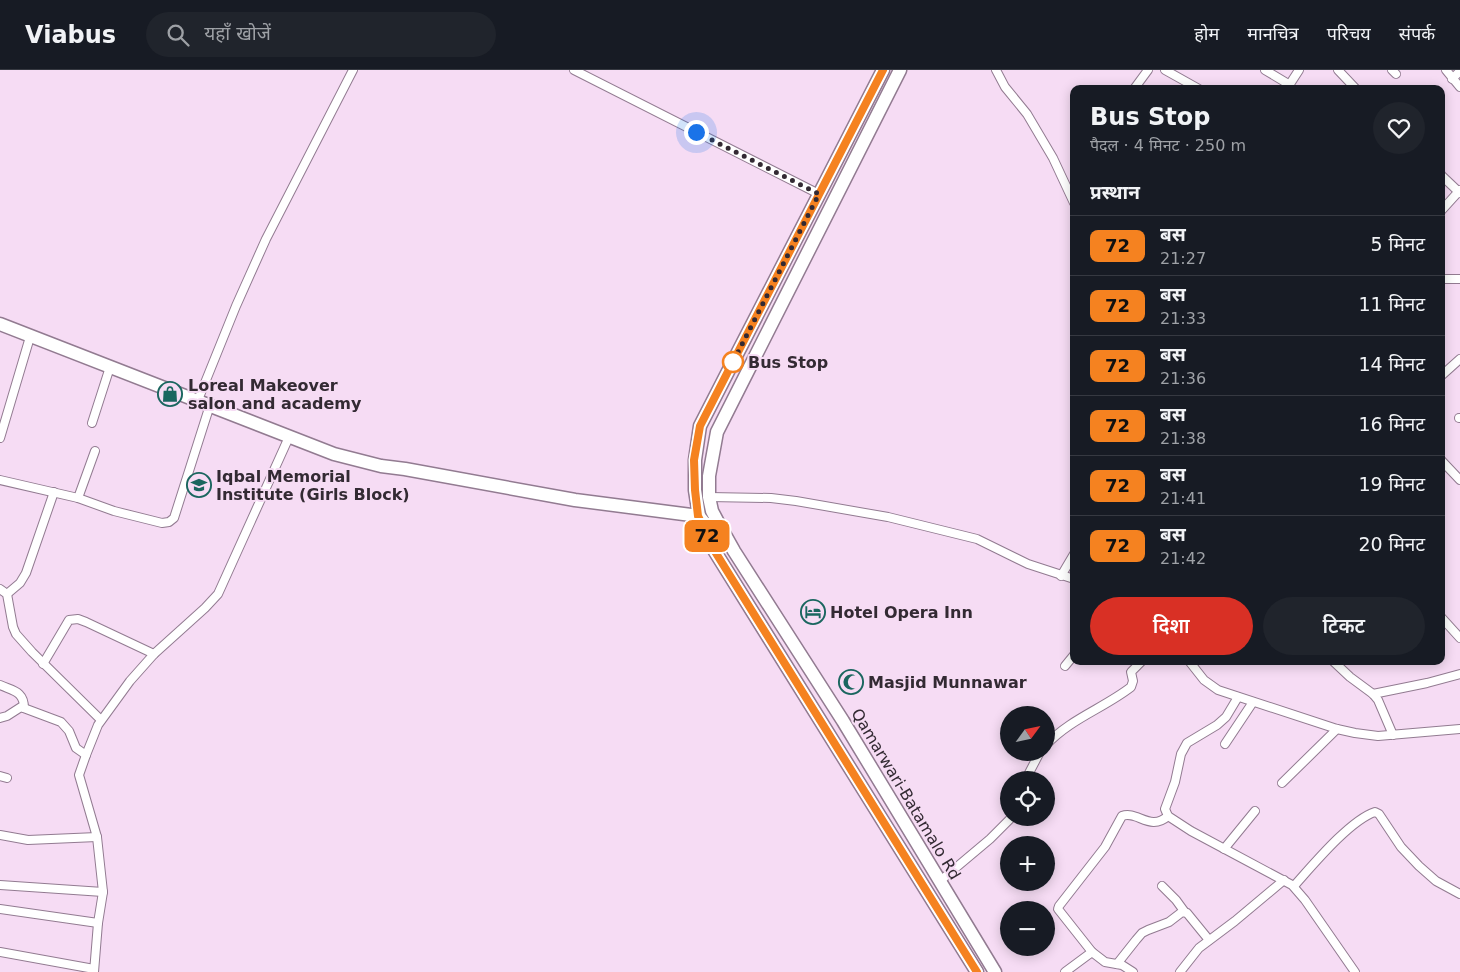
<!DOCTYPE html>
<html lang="hi">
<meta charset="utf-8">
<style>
:root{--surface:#171b24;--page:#20242c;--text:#f1f3f6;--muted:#9ea1a6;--line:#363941;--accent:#d93025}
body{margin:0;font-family:"DejaVu Sans","Noto Sans Devanagari",sans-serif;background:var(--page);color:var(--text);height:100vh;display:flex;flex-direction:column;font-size:19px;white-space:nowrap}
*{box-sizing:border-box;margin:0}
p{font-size:16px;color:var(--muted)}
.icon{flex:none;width:28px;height:28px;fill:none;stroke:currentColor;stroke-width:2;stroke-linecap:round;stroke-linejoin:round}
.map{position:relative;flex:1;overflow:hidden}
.details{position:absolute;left:1070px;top:15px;width:375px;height:580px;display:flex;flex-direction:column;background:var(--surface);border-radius:10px;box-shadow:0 2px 12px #0003}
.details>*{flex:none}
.badge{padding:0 10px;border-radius:8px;font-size:18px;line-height:32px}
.needle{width:32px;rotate:57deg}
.controls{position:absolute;left:1000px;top:636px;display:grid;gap:10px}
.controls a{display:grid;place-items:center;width:55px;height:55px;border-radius:50%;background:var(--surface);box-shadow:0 2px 12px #0003;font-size:25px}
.you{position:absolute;width:25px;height:25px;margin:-12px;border:4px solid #fff;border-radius:50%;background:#1a73e8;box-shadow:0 0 0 8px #1a73e833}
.map>.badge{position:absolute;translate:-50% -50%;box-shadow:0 0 0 2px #fff}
h2{padding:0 20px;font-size:19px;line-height:45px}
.round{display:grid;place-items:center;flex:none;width:52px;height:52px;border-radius:26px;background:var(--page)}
.summary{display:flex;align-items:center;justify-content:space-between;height:85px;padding:0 20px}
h1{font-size:24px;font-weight:600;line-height:38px}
.cta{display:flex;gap:10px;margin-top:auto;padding:10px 20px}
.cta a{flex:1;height:58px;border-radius:30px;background:var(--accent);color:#fff;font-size:20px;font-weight:600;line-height:58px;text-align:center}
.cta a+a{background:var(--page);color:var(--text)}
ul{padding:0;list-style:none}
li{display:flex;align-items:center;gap:15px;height:60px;padding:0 20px;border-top:1px solid var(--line)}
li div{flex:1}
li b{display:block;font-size:19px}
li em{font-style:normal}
li .badge{min-width:55px;font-weight:700;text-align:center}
header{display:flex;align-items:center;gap:30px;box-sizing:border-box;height:70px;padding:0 25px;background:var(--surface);border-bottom:1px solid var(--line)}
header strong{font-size:24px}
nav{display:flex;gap:28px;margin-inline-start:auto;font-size:18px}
.search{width:350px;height:45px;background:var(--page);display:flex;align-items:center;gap:12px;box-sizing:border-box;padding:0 18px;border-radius:28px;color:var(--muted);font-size:19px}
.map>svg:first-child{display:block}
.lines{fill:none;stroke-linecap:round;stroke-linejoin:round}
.minor-casing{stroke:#927b91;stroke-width:10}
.primary-casing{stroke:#927b91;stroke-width:15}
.minor{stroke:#fff;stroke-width:8}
.primary{stroke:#fff;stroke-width:12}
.line-casing{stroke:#fff;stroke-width:11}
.line{stroke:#f58220;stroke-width:8}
.walk{stroke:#332a33;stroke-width:5;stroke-dasharray:0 9}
.stop-dot{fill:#fff;stroke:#f58220;stroke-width:2.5}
.labels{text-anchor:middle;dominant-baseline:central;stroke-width:4;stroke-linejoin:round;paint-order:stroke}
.stop-label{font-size:16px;font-weight:bold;fill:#332a33;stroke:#f6dcf4;text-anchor:start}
.poi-label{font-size:16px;font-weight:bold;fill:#332a33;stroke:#f6dcf4;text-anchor:start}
.street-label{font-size:16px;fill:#332a33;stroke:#f6dcf4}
</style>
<header>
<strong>Viabus</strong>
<div class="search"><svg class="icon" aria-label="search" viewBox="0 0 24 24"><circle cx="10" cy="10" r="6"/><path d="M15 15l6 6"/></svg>यहाँ खोजें</div>
<nav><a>होम</a><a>मानचित्र</a><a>परिचय</a><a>संपर्क</a></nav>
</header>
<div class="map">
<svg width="1460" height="902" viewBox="0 0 1460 902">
<rect width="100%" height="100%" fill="#f6dcf4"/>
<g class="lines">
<defs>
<g id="minor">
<path d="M574,0L819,124"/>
<path d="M996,0L1005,17L1027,44L1053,88L1074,133"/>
<path d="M1165,0L1199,19"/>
<path d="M1265,0L1290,15"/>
<path d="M1338,0L1356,19"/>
<path d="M1392,0L1396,4"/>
<path d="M1446,0L1460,17"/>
<path d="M1452,9L1460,1"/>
<path d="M1288,17L1299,0"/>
<path d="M1134,19L1148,0"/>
<path d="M1441,105L1460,123"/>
<path d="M1441,141L1460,120"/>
<path d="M1441,209H1460"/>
<path d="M1441,306L1460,289"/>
<path d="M198,330L236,236L266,169L353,0"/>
<path d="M1459,348H1460"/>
<path d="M92,353L110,297"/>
<path d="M0,368L30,267"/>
<path d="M1441,390L1460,410"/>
<path d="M0,410L78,428L114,441L162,453L169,452L174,448L210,335"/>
<path d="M709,427L771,428L796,431L888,447L977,469L1028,494L1074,509"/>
<path d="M78,428L95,381"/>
<path d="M1061,506L1074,484"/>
<path d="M0,519L7,524L13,557L16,564L32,582L101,650"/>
<path d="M7,524L20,513L26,503L54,422"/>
<path d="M1441,547L1460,568"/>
<path d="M1189,591L1204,610L1218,620L1337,659L1355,663L1378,666L1460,659"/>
<path d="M1333,591L1350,607L1373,624L1378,630L1393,665"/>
<path d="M43,594L69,550L78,549L86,552L154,584"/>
<path d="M1065,596L1074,585"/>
<path d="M0,615C13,621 24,621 24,638"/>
<path d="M1373,624L1427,613L1460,604"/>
<path d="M1238,627L1226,647L1217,655L1187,673L1181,684L1175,712L1165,739L1168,746L1191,761L1292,815L1305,830L1355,902"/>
<path d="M0,648L7,646L21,637L61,652L69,661L76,678L86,685"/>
<path d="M1225,674L1253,632"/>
<path d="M1046,675C1070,649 1104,638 1131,617L1133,611L1131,602L1142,591"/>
<path d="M0,706L7,708"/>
<path d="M1027,710L1029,703L1040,682"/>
<path d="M1282,713L1337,659"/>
<path d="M0,765L28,770L97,767"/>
<path d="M1224,779L1255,741"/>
<path d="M940,811L990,769L1011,748"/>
<path d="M0,815L103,822"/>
<path d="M1162,816L1176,830L1184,841"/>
<path d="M1294,816C1312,796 1350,750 1375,742L1379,744L1401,777L1419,796L1436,811L1460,824"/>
<path d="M0,839L98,853"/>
<path d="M0,882L94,899"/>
<path d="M1092,882L1058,839L1059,836L1105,777L1122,746C1137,740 1150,762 1168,746"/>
<path d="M1117,894L1136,870L1142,863L1148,860L1169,852L1182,842L1187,843L1209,870"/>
<path d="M94,902L98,853L103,822L97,767L79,705L86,685L98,655L130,611L154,584L205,538L218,524L289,367"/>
<path d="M1065,902L1092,882L1105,892L1122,895L1133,902"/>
<path d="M1180,902L1199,878L1235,851L1284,810"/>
</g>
<g id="primary">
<path d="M883,0L700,356L695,390V420L699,446L714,480L977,902"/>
<path d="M900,0L717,362L709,406V427L712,441L720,456L734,481L843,651L995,902"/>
<path d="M0,254L334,384L381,396L405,399L575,430L699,446L703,451"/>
</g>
</defs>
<use href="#minor" class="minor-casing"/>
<use href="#primary" class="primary-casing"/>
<use href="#minor" class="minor"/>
<use href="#primary" class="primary"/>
</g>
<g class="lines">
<defs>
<path id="line" d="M883,0L700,356L694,390L695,420L698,446L714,480L977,902"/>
</defs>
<use href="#line" class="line-casing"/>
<use href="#line" class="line"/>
<path class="walk" d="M696,62L819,124L733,292"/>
</g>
<defs>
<symbol id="shop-ring" viewBox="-11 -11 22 22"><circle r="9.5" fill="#f6dcf4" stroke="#1a665f" stroke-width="1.5"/><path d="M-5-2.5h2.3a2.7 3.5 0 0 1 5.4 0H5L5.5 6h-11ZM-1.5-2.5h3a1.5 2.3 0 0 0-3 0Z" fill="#1a665f"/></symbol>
<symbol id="school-ring" viewBox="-11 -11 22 22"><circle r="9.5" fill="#f6dcf4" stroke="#1a665f" stroke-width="1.5"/><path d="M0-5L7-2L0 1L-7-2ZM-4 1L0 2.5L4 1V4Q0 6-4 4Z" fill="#1a665f"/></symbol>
<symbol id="hotel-ring" viewBox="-11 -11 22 22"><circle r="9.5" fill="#f6dcf4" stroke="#1a665f" stroke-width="1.5"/><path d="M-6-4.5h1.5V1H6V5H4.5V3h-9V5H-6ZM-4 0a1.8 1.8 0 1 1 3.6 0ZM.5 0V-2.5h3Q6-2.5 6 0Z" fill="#1a665f"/></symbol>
<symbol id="mosque-ring" viewBox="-11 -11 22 22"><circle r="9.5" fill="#f6dcf4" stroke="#1a665f" stroke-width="1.5"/><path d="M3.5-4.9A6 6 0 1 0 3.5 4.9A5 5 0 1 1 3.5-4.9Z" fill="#1a665f"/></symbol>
</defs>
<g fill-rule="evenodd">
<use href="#shop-ring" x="156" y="310" width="28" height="28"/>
<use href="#school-ring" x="185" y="401" width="28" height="28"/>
<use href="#hotel-ring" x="799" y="528" width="28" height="28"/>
<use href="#mosque-ring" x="837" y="598" width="28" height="28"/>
</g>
<circle class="stop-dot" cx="733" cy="292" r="10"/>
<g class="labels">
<g class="stop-label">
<text x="748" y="292">Bus Stop</text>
</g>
<g class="poi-label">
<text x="188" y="315">Loreal Makeover<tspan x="188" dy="18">salon and academy</tspan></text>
<text x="216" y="406">Iqbal Memorial<tspan x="216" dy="18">Institute (Girls Block)</tspan></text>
<text x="830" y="542">Hotel Opera Inn</text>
<text x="868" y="612">Masjid Munnawar</text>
</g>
<g class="street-label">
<text transform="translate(906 724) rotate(59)">Qamarwari-Batamalo Rd</text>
</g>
</g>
</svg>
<div class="controls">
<a><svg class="needle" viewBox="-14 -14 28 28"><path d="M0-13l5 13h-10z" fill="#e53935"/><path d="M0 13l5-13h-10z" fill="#9ea1a6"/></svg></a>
<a><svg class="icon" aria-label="locate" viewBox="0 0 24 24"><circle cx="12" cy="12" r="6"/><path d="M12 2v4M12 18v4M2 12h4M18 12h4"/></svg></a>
<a>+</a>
<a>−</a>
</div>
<div class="you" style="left:696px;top:62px"></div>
<b class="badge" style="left:707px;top:466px;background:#f58220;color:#111">72</b>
<section class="details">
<div class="summary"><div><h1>Bus Stop</h1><p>पैदल · 4 मिनट · 250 m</p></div><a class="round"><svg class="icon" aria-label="heart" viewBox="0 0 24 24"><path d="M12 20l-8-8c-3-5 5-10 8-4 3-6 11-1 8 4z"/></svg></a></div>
<h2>प्रस्थान</h2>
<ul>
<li><span class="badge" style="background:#f58220;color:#111">72</span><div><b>बस</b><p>21:27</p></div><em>5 मिनट</em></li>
<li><span class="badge" style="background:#f58220;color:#111">72</span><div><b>बस</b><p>21:33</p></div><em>11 मिनट</em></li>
<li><span class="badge" style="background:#f58220;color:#111">72</span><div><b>बस</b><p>21:36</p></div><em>14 मिनट</em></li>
<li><span class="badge" style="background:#f58220;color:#111">72</span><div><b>बस</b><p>21:38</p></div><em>16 मिनट</em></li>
<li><span class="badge" style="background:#f58220;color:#111">72</span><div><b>बस</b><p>21:41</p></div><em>19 मिनट</em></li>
<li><span class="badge" style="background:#f58220;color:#111">72</span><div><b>बस</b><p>21:42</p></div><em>20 मिनट</em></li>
</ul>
<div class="cta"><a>दिशा</a><a>टिकट</a></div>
</section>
</div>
